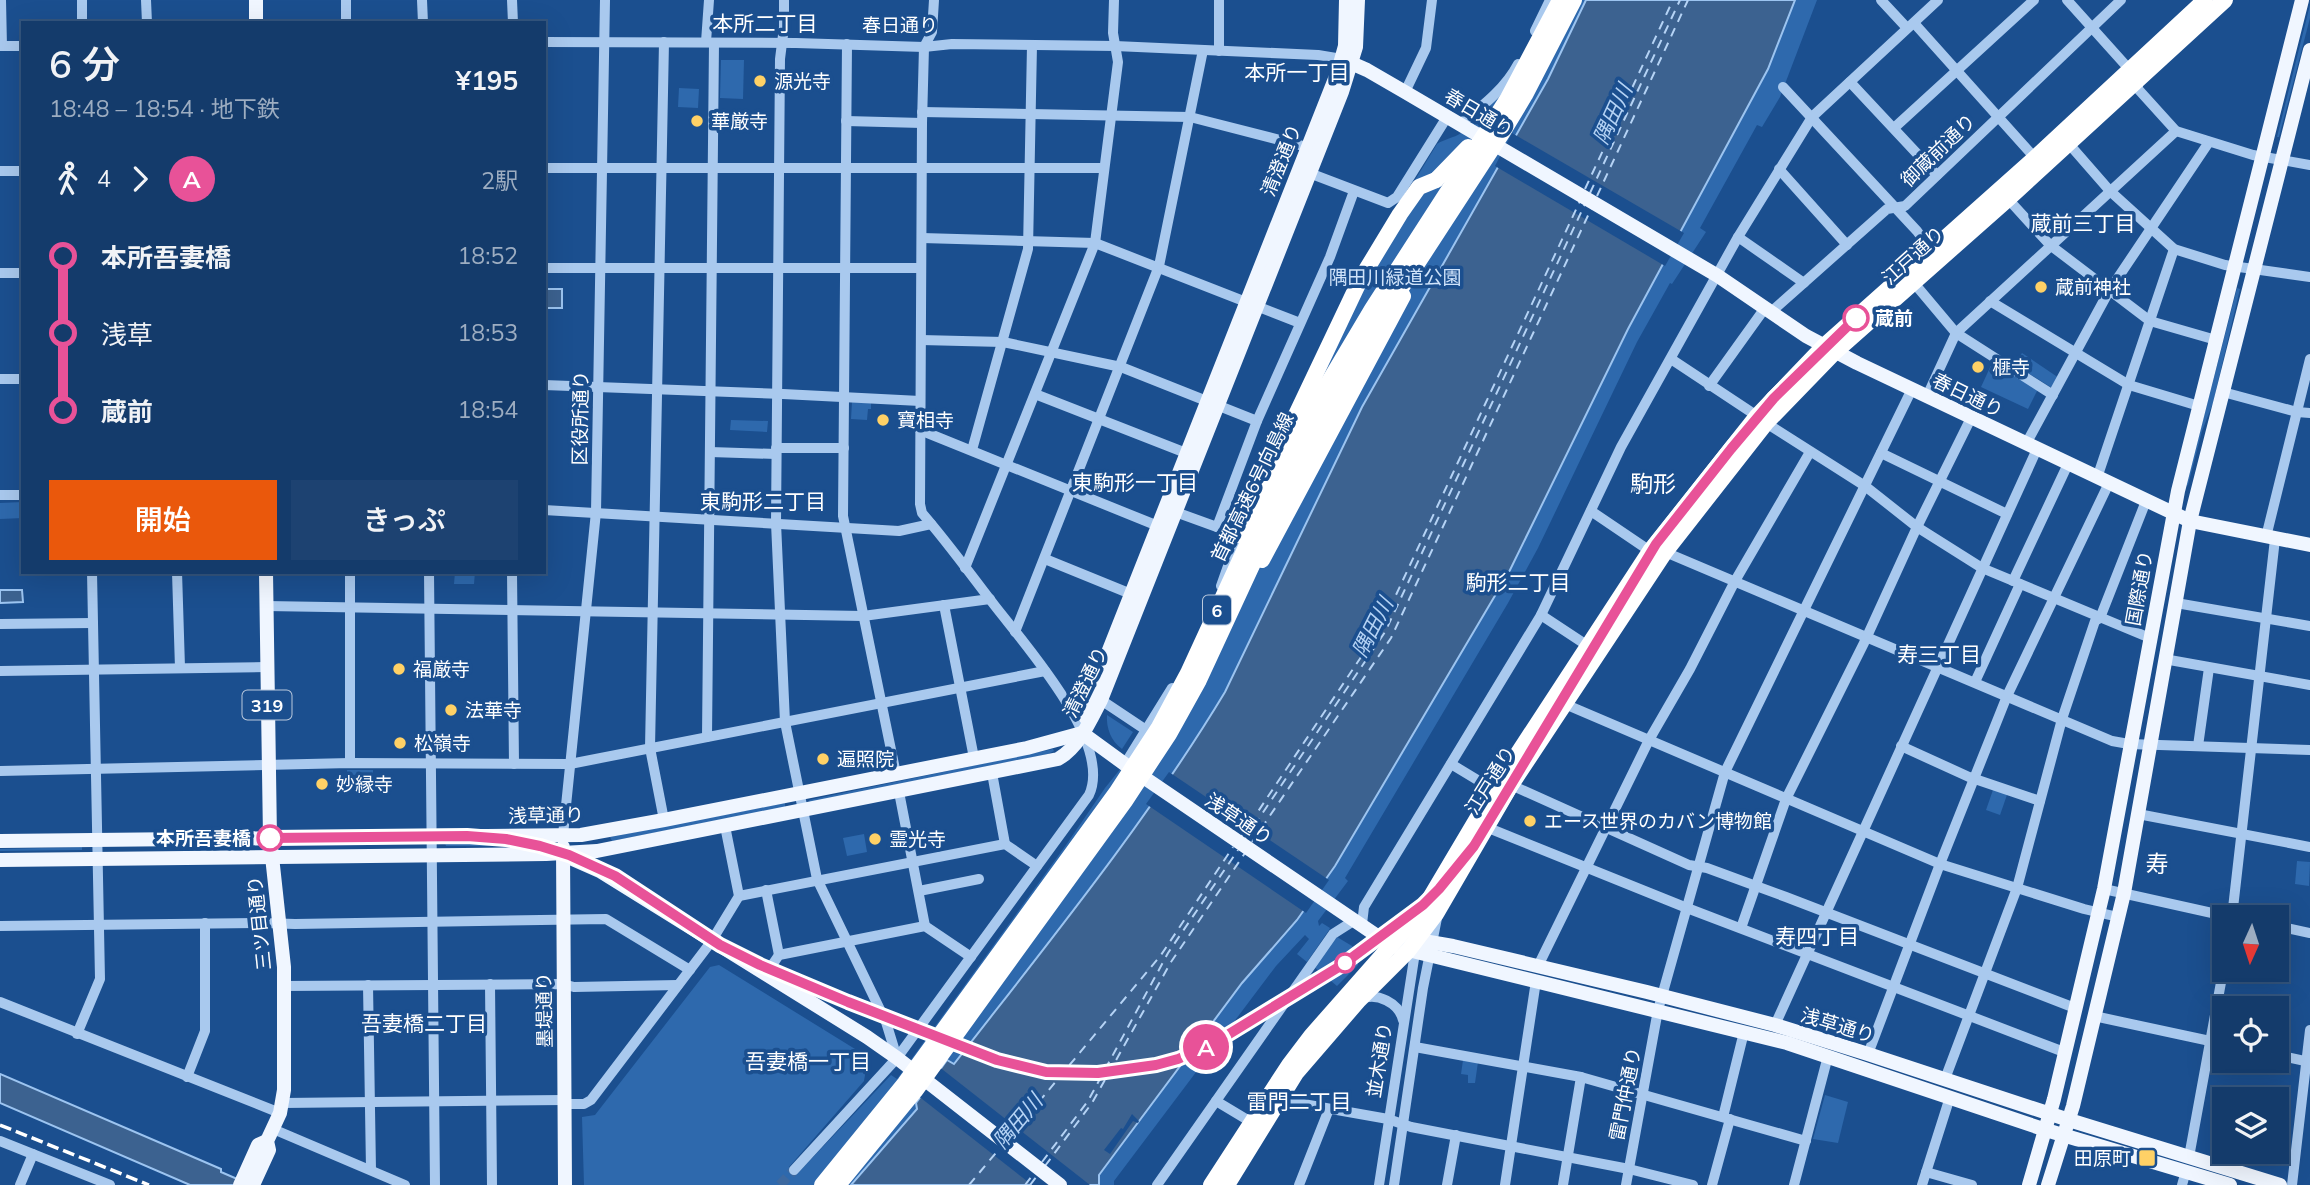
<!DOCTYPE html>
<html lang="ja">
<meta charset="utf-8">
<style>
:root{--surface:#143b6b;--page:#1d4271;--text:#f1f3f6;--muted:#9dadc1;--line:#33557e;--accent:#ea580c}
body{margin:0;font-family:Mulish,"Noto Sans JP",sans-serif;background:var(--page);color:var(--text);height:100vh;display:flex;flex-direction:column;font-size:26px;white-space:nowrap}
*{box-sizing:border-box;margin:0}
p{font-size:23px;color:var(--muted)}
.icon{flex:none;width:38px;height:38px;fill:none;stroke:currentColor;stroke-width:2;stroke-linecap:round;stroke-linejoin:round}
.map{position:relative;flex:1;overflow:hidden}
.side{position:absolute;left:21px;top:21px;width:525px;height:553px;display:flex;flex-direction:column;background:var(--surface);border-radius:0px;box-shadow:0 7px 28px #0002,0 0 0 2px var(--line)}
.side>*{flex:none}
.badge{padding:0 14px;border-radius:23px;font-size:24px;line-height:46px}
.needle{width:46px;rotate:183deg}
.buttons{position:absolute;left:2212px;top:905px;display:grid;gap:14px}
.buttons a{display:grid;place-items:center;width:77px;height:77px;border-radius:0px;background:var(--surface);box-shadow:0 7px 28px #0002,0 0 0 2px var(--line);font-size:35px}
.map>.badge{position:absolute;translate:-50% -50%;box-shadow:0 0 0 4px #fff}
.legs{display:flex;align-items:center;gap:10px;height:77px;padding:0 28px;font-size:23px}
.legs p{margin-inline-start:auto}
.summary{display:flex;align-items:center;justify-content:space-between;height:119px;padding:0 28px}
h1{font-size:38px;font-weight:600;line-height:52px}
.cta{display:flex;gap:14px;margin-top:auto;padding:14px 28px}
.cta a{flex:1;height:80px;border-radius:0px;background:var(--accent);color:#fff;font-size:28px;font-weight:600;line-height:80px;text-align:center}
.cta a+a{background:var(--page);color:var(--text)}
ul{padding:0 28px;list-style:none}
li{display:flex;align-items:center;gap:24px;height:77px;font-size:26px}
li i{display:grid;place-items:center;width:10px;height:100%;margin:0 9px;background:currentColor}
li i::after{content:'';width:18px;height:18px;margin:-9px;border:5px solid;border-radius:50%;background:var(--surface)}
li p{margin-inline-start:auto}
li:first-child i{background:linear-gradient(#0000 50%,currentColor 0)}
li:last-child i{background:linear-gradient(currentColor 50%,#0000 0)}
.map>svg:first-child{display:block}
.green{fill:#2e69ad}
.water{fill:#3c6290;stroke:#9cc4f0;stroke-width:2}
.pier{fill:#1b4f8f}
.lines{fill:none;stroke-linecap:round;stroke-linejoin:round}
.ferry{stroke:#b5d3f5;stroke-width:2;stroke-dasharray:9 7;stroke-linecap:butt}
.minor-tunnel{stroke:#3d69a0;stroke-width:10;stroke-dasharray:10 5;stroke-linecap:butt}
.minor{stroke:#a9c9ee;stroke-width:10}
.major{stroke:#f0f6ff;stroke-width:14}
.highway{stroke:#fff;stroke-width:16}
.rail{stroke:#fff;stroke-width:3.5;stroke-dasharray:12 5;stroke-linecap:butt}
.highway-bridge{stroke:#fff;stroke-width:16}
.line-1-casing{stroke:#fff;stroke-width:16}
.line-1{stroke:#e85298;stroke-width:10}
.poi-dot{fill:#ffd166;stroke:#1b4f8f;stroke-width:2.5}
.stop-1-dot{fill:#fff;stroke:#e85298;stroke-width:3.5}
.labels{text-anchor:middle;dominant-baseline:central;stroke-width:7;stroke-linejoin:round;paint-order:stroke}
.shield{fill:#1b4f8f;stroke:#bbcadd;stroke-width:2}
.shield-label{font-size:18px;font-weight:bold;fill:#fff}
.street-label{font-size:19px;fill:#fff;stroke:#1b4f8f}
.poi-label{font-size:19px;fill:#fff;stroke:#1b4f8f;text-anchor:start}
.park-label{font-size:19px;fill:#cfe3fa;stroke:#1b4f8f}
.stop-label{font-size:19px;font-weight:bold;fill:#fff;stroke:#1b4f8f;text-anchor:start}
.neighbourhood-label{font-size:21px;fill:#fff;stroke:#1b4f8f}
.water-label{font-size:21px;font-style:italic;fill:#b5d3f5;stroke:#1b4f8f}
.quarter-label{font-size:23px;fill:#fff;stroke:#1b4f8f}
</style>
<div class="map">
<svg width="2310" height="1185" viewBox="0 0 2310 1185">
<rect width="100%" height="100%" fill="#1b4f8f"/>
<g class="green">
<path d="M1554,0H1586L1548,79L1362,407L1225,692C1146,824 1048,943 954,1064L947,1060L917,1109L851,1185H584L582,1117L595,1115L710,967L719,965L868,1057L864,1081L789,1167L797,1174L891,1075L897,1079L1066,845L1105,788L1138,747L1171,693L1409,190L1437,144C1444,139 1454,138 1461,133C1504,99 1529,47 1554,0Z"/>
<path d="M1795,0H1817L1780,97L1762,127L1757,125L1700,228L1706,232L1672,284L1670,283L1637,342L1538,548L1508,603L1345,878L1348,881L1318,921L1319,926L1322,923L1330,928L1329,930L1307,962L1297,954L1309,939L1305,935L1276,966L1114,1181V1185H1099V1175L1119,1148L1242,983L1297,920L1335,866L1509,572L1646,294L1768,69Z"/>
<path d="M2310,5V18L2279,137H2277Z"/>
<path d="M721,60H744L743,99L720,98Z"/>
<path d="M679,88L699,89L698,108L678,107Z"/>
<path d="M2237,288L2240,289L2213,403L2202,431L2188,485L2186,486Z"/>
<path d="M2022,353L2059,378L2052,388L2014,364Z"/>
<path d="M1993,361L2038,389L2028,409L1981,387Z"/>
<path d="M852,402L871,403V409H868L867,420L851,419Z"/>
<path d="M731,420L768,421L767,432L730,430Z"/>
<path d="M23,502V518L0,519V503Z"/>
<path d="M455,572H475L474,584H454Z"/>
<path d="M1107,715L1133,732L1122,749C1111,741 1106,728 1107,715Z"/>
<path d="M1053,749L1054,751L1048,754L810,802L809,800Z"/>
<rect x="347" y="770" width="26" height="22"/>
<path d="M1994,787L2008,792L2000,815L1986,810Z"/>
<path d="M785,803V807L612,841L610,837Z"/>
<path d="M864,834L867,852L847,856L843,838Z"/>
<path d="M445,843H544V846H446Z"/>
<path d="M82,847V850L0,851V849Z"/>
<path d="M2297,861L2310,862L2309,886L2295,884Z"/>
<path d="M1337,937L1352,946L1358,954V965L1337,986L1313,966Z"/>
<path d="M1463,1060L1478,1062L1475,1083H1468V1075L1461,1074Z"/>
<path d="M1825,1095L1848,1102L1838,1143L1813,1139Z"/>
</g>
<g class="water">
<path d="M1586,0H1795L1768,69L1628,329L1509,572L1335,866L1297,920L1242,983L1119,1148L1099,1175V1185H851L917,1109L916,1103L947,1060L954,1064C1048,943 1146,823 1225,692L1362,407L1548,79Z"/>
<rect x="544" y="289" width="18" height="19"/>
<path d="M0,590H22L23,602L0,603Z"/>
<path d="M0,1074L221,1169V1172L251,1185H190L0,1103Z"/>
</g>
<g class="pier">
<path d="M1512,133L1684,233L1665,266L1495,166Z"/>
<path d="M1169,772L1329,880L1306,913L1146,804Z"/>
<path d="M938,1066L1090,1185H1032L917,1095Z"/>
<path d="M1132,1114L1139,1121L1138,1123L1133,1121L1110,1154L1104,1150L1121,1128L1123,1129Z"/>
</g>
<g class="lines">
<g class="ferry">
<path d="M1585,189L1673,0"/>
<path d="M1590,193L1680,0"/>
<path d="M1597,196L1688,0"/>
<path d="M1241,837L1381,627L1580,201"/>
<path d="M1245,839L1385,632L1585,204"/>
<path d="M1252,842L1391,638L1592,207"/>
<path d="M1008,1139L1161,955L1233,847"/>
<path d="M1042,1162L1088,1101L1168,953L1238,850"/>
<path d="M1045,1166L1092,1103L1171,962L1245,853"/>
<path d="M969,1185L1000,1148"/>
<path d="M1025,1185L1035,1172"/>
<path d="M1030,1185L1037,1176"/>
</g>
<path class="minor-tunnel" d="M780,1185L794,1170"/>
<g class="minor">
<path d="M1,0L2,46"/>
<path d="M82,0V23"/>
<path d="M146,0L147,23"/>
<path d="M346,0V23"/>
<path d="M422,0L423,23"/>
<path d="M512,0L513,23"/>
<path d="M784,0V27L780,59L776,523L785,722L817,879L886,1022L897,1058"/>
<path d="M1881,0L1907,28"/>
<path d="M2067,0L2138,79V89L2176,131L2253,155L2310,165"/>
<path d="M1914,23L2035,158"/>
<path d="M1535,31L1550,0"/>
<path d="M544,42L796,43L924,47L952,44L1115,46L1318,55L1342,59"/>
<path d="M664,42L650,748L664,820"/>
<path d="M706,42L709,0"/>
<path d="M847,44L843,516L896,774"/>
<path d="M0,46H23"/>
<path d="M1219,51V0"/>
<path d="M1850,82L1937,175"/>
<path d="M1783,87L1917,231L1931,250"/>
<path d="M1405,92L1426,48L1432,0"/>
<path d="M922,112L1190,117L1307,147"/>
<path d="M846,121L922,123"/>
<path d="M1460,124C1481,107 1505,89 1518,64"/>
<path d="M1894,128L2034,0"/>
<path d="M2069,144L2110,191L2174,249L2225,265L2310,277"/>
<path d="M544,168H1104"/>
<path d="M1779,169L1847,245"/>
<path d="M0,171H23"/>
<path d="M1304,171L1388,203L1397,197L1447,117"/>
<path d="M2008,199L2050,245L2150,321L2216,340"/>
<path d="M1738,237L1804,283"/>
<path d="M922,238L1095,243L1300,323"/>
<path d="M544,268H921"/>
<path d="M0,273H23"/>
<path d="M1914,283L1956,333L2053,395"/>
<path d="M1990,301L2129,385L2199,406"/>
<path d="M1771,312L1887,209L1905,206L2121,0"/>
<path d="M921,340L1003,342L1121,367L1257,421"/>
<path d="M1671,359L1757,416"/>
<path d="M0,379H23"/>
<path d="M544,385L783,394L920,401"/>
<path d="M1709,386L1765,308"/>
<path d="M2223,392L2297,412L2310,413"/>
<path d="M1035,394L1186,453"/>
<path d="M1927,396L1956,333L2176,131"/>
<path d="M1766,423L1865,486L1917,527L1982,568L2150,638"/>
<path d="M920,430L1163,528"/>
<path d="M2026,444L2109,291L2209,142"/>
<path d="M776,448H844"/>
<path d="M972,450L1028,249L1032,45"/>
<path d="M710,452L776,454"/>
<path d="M1881,453L2007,514"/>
<path d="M2097,478L2174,249"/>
<path d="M0,495H23"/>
<path d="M544,510L899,531L931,524"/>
<path d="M1170,510L1239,535L1221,586"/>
<path d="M1591,511L1650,551L1665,552L2112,741L2129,744L2310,750"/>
<path d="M1217,527L1257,421L1330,257L1354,191"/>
<path d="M2266,537L2310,359"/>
<path d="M1045,559L1131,594"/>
<path d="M965,568L1095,243L1118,62L1113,33L1114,0"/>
<path d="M177,572L180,668"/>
<path d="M429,572L435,1185"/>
<path d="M512,572L514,764"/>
<path d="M2013,581L2068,464"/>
<path d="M2176,603L2310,626"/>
<path d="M944,605L974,758"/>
<path d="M266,606L863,616L990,599"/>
<path d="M1541,615L1588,646"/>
<path d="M0,624L93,623"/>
<path d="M1015,632L1159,266L1203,50"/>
<path d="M2164,659L2310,685"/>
<path d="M0,671L267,667"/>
<path d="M1975,682L2020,584"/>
<path d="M1101,700L1146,730"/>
<path d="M1560,702L1940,864L2084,909L2118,917"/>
<path d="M707,737L714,43"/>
<path d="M1901,746L1969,777L2040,801"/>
<path d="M2198,746L2209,668"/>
<path d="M350,763V572"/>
<path d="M1125,764L1172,688"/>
<path d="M1451,764L1494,790"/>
<path d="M0,771L350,763L570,764L1045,671"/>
<path d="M992,773L1005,844"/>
<path d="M1511,785L1689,865L1707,868L1786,897L2075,1008"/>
<path d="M899,792L925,926"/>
<path d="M2138,814L2310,847"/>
<path d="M1486,827L1687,908L2064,1052"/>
<path d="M563,835L596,512L605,0"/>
<path d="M2104,889L2230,917"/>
<path d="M766,890L779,955"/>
<path d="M919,891L979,879"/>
<path d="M739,896L1005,844L1037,866"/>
<path d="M2232,917L2275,539"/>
<path d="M1362,924L1364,907L1541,615L1621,447L1738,237L1812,117L1938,0"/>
<path d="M0,926L264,923L295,924L606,919L690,970"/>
<path d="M2277,926L2310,933"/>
<path d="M1741,928L1786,799L1864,643L1917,527L1971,418"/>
<path d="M1538,966L1649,740L1690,669L1735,581L1810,452"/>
<path d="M766,974L779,955L925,926L971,957"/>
<path d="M490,984L492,1185"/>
<path d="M368,985L371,1170"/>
<path d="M284,986L563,984L574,987L678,985"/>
<path d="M1361,999C1377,992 1399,1003 1403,1020"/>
<path d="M0,1002L280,1113"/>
<path d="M2094,1016L2224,1044"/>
<path d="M1775,1025L2037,449"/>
<path d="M77,1034L100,979L92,572"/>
<path d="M1415,1047L1581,1077L1806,1141"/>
<path d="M1868,1054L1940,864L2007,696L2109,483"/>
<path d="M2277,1055L2310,1062"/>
<path d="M187,1077L205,1031V923"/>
<path d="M1945,1079L2017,888L2062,719L2095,621L2100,618L2146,501"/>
<path d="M1275,1099L1388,1119L1411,1127L1629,1169L1693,1185"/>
<path d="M1216,1101L1251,1122"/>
<path d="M283,1103L564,1100"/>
<path d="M564,1104H584L591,1100L711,942L739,896L725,826"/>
<path d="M1723,1117L1744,1032"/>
<path d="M273,1129L405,1185"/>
<path d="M0,1141L110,1185"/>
<path d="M2189,1157L2224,966"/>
<path d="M794,1170L897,1058L1089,795C1113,743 1026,646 995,606C971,575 948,543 922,513L920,504L922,123L924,47L932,32L934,0"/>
<path d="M1926,1172L1972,1185"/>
<path d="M20,1185L33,1154"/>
<path d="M1157,1185L1333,934L1355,920"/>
<path d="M1299,1185L1329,1109"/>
<path d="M1379,1185L1416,946"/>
<path d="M1394,1185L1423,988L1437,918"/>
<path d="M1447,1185L1456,1135"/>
<path d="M1505,1185L1536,981"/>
<path d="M1563,1185L1581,1077"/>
<path d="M1626,1185L1658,1010L1725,772L1912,389"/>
<path d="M1712,1185L1730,1119"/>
<path d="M1794,1185L1828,1056"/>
<path d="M1922,1185L1950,1097"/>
<path d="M2182,1185L2186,1171"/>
<path d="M2292,1185L2310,1030"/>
</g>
<g class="major">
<path d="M256,0V23"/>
<path d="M1342,59L1367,70L1405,92L1718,276L1806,336L1857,363L2190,521L2310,545"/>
<path d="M1086,718L1090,698L1338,71L1345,46L1346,0"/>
<path d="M1082,733L1130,768L1392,946L1787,1043L2046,1130L2230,1185"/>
<path d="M0,841L581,835L664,820L1027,748L1082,733"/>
<path d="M563,847L565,1185"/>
<path d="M566,856L600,871L867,1037L897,1058L1060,1185"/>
<path d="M0,860L546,854L597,851L1058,759C1079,747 1090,721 1101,700L1342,92L1356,47L1358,0"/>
<path d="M1406,938L1453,946L1647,992L1775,1025L1868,1054L2069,1120L2280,1185"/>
<path d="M240,1185L258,1145L267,1141"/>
<path d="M253,1185L269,1150L267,1141L280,1113L284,1090V967L270,838L266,572"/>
<path d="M2029,1185L2054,1099L2104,889L2178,491L2302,0"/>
<path d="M2048,1185L2073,1106L2124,893L2190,521L2310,50"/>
</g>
<g class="highway">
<path d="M1239,535L1360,280L1400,214L1419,187L1436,180"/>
<path d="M1262,560L1403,296"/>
<path d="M1211,1185L1289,1065L1311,1036L1424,908L1494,790L1650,551L1757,416L1824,346L2035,158L2205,0"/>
<path d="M1227,1185L1296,1073L1359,1000L1408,951L1436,914L1511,785L1665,552L1766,423L1835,352L2008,199L2225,0"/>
</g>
<path class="rail" d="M0,1125L149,1185"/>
<g class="highway-bridge">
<path d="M1436,180L1468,147"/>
<path d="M822,1185L905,1083L1116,793L1159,727L1188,673L1268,499L1309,415L1372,309L1508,98L1560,0"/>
<path d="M838,1185L915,1091L962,1026L1125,801L1169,734L1199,680L1280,505L1321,421L1383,316L1501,135L1525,95L1574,0"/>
</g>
</g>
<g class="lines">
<defs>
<path id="line-1" d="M270,838L467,836L506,839L540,846L569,855L615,876L720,945L760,965L848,1002L997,1060L1046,1072L1098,1073L1156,1065L1178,1059L1211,1045L1342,965L1423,905L1439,889L1474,846L1656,544L1731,449L1774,398L1856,318"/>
</defs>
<use href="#line-1" class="line-1-casing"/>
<use href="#line-1" class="line-1"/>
</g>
<g class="poi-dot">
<circle cx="760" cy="81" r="7"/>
<circle cx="697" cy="121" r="7"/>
<circle cx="2041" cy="287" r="7"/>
<circle cx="1978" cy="367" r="7"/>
<circle cx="883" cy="420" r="7"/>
<circle cx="399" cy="669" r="7"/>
<circle cx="451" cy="710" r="7"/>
<circle cx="400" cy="743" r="7"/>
<circle cx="823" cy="759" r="7"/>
<circle cx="322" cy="784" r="7"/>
<circle cx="1530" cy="821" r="7"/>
<circle cx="875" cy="839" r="7"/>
<rect x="2138" y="1149" width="18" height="18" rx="3.5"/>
</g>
<g class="stop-1-dot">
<circle cx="1856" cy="318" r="12"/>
<circle cx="270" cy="838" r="12"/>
<circle cx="1345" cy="963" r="9"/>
</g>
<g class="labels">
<g class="shield">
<rect x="1203" y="595.5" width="28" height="29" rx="5"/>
<rect x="242.5" y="690.5" width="49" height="29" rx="5"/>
</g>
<g class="shield-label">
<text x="1217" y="610">6</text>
<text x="267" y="705">319</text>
</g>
<g class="street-label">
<text x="900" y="25">春日通り</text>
<text transform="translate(1479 113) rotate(31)">春日通り</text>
<text transform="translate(1938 150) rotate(-44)">御蔵前通り</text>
<text transform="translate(1281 160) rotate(-68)">清澄通り</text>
<text transform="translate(1913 255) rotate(-42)">江戸通り</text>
<text transform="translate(1968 395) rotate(26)">春日通り</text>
<text transform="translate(580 418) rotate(-89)">区役所通り</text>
<text transform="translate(1252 487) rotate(-64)">首都高速6号向島線</text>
<text transform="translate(2139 588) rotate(-80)">国際通り</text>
<text transform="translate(1085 682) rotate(-64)">清澄通り</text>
<text transform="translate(1490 780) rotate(-58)">江戸通り</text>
<text transform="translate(546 815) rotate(-1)">浅草通り</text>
<text transform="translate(1239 819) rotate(34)">浅草通り</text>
<text transform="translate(259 923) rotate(-96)">三ツ目通り</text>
<text transform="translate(544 1010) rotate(-91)">墨堤通り</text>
<text transform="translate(1838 1025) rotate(17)">浅草通り</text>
<text transform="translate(1379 1060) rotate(-81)">並木通り</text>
<text transform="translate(1625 1094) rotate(-79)">雷門仲通り</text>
</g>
<g class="poi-label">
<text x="774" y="81">源光寺</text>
<text x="711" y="121">華厳寺</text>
<text x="2055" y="287">蔵前神社</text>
<text x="1992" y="367">榧寺</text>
<text x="897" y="420">寶相寺</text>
<text x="413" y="669">福厳寺</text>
<text x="465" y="710">法華寺</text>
<text x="414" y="743">松嶺寺</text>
<text x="837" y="759">遍照院</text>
<text x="336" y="784">妙縁寺</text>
<text x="1544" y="821">エース世界のカバン博物館</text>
<text x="889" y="839">霊光寺</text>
<text x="2131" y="1158" text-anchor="end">田原町</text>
</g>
<g class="park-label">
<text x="1395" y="277">隅田川緑道公園</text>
</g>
<g class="stop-label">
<text x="1875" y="318">蔵前</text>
<text x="251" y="838" text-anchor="end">本所吾妻橋</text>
</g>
<g class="neighbourhood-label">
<text x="765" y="23">本所二丁目</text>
<text x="1297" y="72">本所一丁目</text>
<text x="2083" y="223">蔵前三丁目</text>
<text x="1135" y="482">東駒形一丁目</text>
<text x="763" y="501">東駒形二丁目</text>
<text x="1518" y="582">駒形二丁目</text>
<text x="1939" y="654">寿三丁目</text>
<text x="1817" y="936">寿四丁目</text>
<text x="424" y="1023">吾妻橋二丁目</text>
<text x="808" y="1061">吾妻橋一丁目</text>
<text x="1299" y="1101">雷門二丁目</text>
</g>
<g class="water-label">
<text transform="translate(1612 114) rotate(-65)">隅田川</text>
<text transform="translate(1372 627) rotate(-63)">隅田川</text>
<text transform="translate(1017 1121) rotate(-50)">隅田川</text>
</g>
<g class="quarter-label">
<text x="1653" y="483">駒形</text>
<text x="2157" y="863">寿</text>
</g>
</g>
</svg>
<div class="buttons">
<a><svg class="needle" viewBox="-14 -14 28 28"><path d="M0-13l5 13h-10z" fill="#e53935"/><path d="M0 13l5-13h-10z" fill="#9dadc1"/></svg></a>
<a><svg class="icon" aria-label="locate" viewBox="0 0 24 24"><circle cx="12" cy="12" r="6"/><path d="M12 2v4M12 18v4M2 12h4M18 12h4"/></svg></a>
<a><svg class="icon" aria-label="layers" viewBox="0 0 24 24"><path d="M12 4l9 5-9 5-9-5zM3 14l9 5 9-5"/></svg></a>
</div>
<b class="badge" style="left:1206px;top:1047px;background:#e85298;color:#fff">A</b>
<section class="side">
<div class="summary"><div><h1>6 分</h1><p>18:48 – 18:54 · 地下鉄</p></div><b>¥195</b></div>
<div class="legs"><svg class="icon" aria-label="walk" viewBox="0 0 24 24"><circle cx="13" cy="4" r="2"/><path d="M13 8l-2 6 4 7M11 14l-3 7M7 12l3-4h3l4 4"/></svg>4<svg class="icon" aria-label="forward" viewBox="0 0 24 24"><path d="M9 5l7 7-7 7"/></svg><b class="badge" style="background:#e85298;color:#fff">A</b><p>2駅</p></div>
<ul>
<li><i style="color:#e85298"></i><b>本所吾妻橋</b><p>18:52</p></li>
<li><i style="color:#e85298"></i><span>浅草</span><p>18:53</p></li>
<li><i style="color:#e85298"></i><b>蔵前</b><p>18:54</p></li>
</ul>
<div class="cta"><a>開始</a><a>きっぷ</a></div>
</section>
</div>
